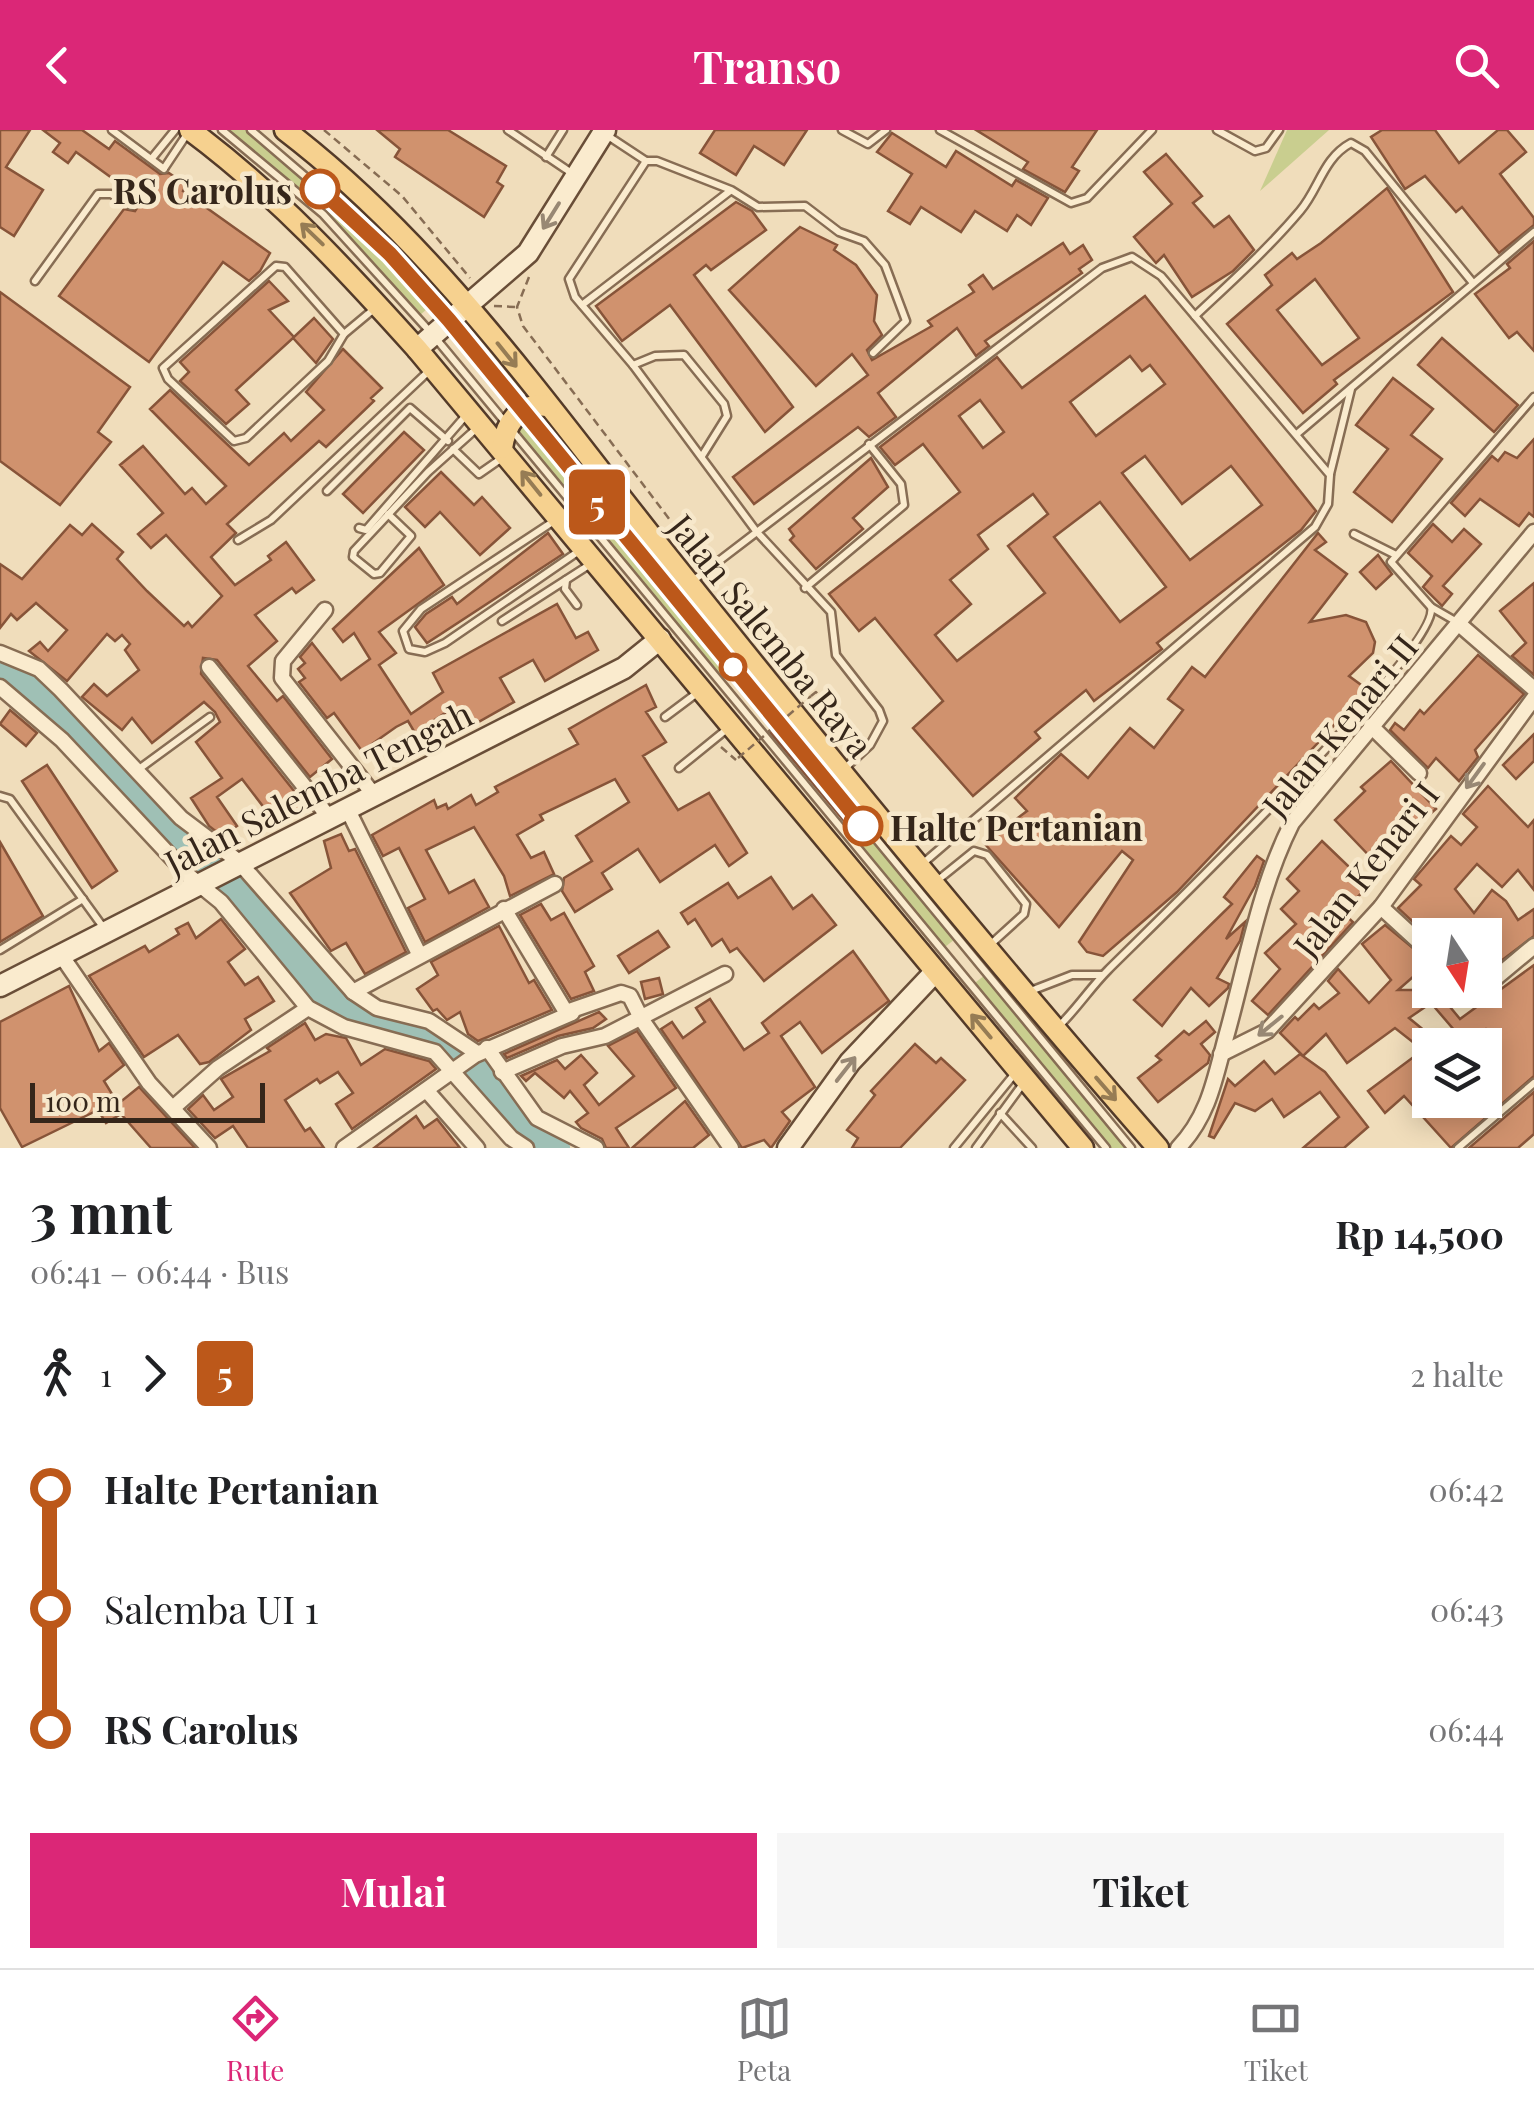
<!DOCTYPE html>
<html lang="id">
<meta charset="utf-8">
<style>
:root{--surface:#fff;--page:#f6f6f6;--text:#202124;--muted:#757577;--line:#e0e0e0;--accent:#db2777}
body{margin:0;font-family:"Playfair Display",serif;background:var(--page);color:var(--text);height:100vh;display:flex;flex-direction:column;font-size:38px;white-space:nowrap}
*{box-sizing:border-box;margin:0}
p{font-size:32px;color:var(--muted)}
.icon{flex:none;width:55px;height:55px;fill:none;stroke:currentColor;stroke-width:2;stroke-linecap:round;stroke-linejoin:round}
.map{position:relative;height:1018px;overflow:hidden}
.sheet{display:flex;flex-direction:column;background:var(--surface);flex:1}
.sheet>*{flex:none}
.badge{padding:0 20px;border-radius:8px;font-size:35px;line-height:65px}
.needle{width:65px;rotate:168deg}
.controls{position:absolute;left:1412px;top:788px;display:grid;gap:20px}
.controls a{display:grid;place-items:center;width:90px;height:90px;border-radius:0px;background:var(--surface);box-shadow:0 5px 25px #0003;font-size:50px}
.scale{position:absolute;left:30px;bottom:25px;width:235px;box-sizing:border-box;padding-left:10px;border:5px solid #35261a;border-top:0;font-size:28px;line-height:35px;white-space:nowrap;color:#35261a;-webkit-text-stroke:8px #f7e8cb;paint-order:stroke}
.map>.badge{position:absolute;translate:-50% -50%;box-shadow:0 0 0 5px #fff}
.legs{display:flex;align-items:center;gap:15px;height:110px;padding:0 30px;font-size:32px}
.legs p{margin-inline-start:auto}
.overview{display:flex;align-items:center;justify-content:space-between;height:170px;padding:0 30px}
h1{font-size:55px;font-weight:700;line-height:75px}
.cta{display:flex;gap:20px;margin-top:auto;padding:20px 30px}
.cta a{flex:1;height:115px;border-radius:0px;background:var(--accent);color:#fff;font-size:40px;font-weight:700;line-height:115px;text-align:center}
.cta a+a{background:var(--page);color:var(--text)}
ul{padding:0 30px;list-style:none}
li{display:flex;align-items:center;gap:35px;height:120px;font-size:38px}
li i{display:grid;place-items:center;width:15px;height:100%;margin:0 12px;background:currentColor}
li i::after{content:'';width:25px;height:25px;margin:-12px;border:8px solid;border-radius:50%;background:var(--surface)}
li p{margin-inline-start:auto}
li:first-child i{background:linear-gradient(#0000 50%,currentColor 0)}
li:last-child i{background:linear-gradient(currentColor 50%,#0000 0)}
header{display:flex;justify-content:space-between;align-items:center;height:130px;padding:0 30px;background:var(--accent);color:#fff;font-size:45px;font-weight:700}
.dock{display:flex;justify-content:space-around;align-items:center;height:140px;border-top:2px solid var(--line);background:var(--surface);font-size:28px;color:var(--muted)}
.dock a{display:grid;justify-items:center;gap:5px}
.dock .current{color:var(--accent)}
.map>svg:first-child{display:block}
.green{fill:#c9ce8f}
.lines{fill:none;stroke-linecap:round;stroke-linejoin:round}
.river{stroke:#9fc0b5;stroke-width:28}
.building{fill:#d0926e;stroke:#875439;stroke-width:2.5;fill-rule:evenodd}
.lane-casing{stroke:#876d54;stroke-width:11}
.street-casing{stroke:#876d54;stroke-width:19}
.secondary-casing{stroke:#694e38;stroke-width:25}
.primary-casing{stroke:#543b29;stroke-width:25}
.path{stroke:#876d54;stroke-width:2.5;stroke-dasharray:8 5;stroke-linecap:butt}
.lane{stroke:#faebce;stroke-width:6}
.street{stroke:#faebce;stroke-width:14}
.secondary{stroke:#faebce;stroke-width:20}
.primary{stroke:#f6d18f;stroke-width:20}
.path-bridge{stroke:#876d54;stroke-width:2.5;stroke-dasharray:8 5;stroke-linecap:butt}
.oneway{stroke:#988874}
.oneway2{stroke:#967c54}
.line-1-casing{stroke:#fff;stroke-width:22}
.line-1{stroke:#bc581a;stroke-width:15}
.stop-1-dot{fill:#fff;stroke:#bc581a;stroke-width:5}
.labels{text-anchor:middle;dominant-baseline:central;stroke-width:9;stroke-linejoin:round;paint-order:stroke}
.stop-label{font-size:35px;font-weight:bold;fill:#35261a;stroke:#f7e8cb;text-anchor:end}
.street-label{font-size:35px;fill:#35261a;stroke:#f7e8cb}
</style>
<header><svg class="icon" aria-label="back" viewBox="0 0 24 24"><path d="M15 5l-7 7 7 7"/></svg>Transo<svg class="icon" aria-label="search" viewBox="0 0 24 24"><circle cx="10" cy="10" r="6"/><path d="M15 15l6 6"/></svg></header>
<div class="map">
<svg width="1534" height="1018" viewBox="0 0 1534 1018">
<rect width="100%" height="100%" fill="#f0ddbb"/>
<g class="green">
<path d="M221,0H250L354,89L434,173L420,185L323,84Z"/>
<path d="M1287,0H1329L1260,61Z"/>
<path d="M522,281L730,533L715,547L509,294Z"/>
<path d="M866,700L955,809L940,821L849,711Z"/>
<path d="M985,845L1131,1018H1106L971,856Z"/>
</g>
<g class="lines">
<path class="river" d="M0,537L13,539L56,576L266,791L325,866L354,889L432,906L465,922L519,1000L556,1018"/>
</g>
<g class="building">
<path d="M0,0H30L6,37L43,60L14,106L0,97Z"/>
<path d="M43,0H82L109,19L115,11L160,44L169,43L186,55L183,61L270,123L260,141L249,151L223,132L149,232L59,166L124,79L135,81L145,66L134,64L76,22L68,33L53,22L60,13Z"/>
<path d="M377,0H448L506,36L497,52L503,56L484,87L395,27L400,19Z"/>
<path d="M715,0H807L784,35L754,16L736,45L700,23Z"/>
<path d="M976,0H1097L1072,37L1079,41L1065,62L1023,39L1028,32Z"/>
<path d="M1382,0H1435L1459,33L1498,0H1507L1526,22L1500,44L1534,88V95L1499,123L1462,77L1456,82L1425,46L1405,59L1371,7Z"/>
<path d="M892,3L946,37L956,21L1012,56L1016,50L1048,68L1031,95L1017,85L1007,101L975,81L961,102L921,77L910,94L888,81L912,44L877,22Z"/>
<path d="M1166,24L1202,66L1193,73L1214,97L1229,86L1254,120L1233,141L1192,167L1164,125L1156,133L1134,107L1172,74L1144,42Z"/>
<path d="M1387,58L1453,162L1334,250L1337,254L1303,283L1227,194L1272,155L1265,145L1292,123L1297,129L1321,113ZM1315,149L1359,208L1322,235L1277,180Z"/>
<path d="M736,72L752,81L766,100L711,140L706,135L694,145L793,277L765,302L670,175L622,211L596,176Z"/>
<path d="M800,97L837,115L834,120L856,135L877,165L874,191L882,205L867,220L872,230L932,196L928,191L974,162L969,155L983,145L993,159L1063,113L1070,124L1083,115L1092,130L1079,139L1082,143L985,211L989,216L976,226L957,198L878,263L896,287L869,307L858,297L754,374L733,347L868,245L852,224L816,256L729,160Z"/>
<path d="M1534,111V221L1517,202L1509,208L1475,164L1510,138L1507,134Z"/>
<path d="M269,151L288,171L269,180L294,207L314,188L333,209L316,233L293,208L236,260L249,274L226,294L180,251L189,242L180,232Z"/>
<path d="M0,162L130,257L98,302L111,312L60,375L0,331Z"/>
<path d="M1145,166L1316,381L1301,400L1157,513L1162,519L1094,571L1086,560L1035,602L1040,608L973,666L913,598L943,571L875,488L859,501L829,464L960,362L923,314L895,335L880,317L997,227L1022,258ZM1130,226L1142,241L1150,235L1165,254L1096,306L1070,272ZM980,270L1004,302L983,318L959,286ZM1145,326L1182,374L1231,336L1262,375L1190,430L1122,343ZM1033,364L1048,384L1008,416L1045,463L957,531L935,505L971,474L950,450L988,419L978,405ZM1100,372L1166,457L1120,492L1054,407Z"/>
<path d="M1442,208L1518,275L1494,302L1418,235Z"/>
<path d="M343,219L382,258L371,268L374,271L326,317L319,311L227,394L236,403L211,427L235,455L271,430L268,426L286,412L314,450L296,463L292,458L255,485L277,511L248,536L277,571L283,566L332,629L310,647L217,530L203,528L201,544L306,676L278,696L242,649L217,667L237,696L222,706L209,696L191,668L222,648L196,612L220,592L215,582L204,572L152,613L132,588L122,600L82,567L94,554L107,566L139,540L125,520L130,514L122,505L115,511L107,504L67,551L29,521L40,512L48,521L67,500L36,473L17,490L11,484L0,498V434L22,449L70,395L82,405L92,394L123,422L117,429L147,461L184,496L188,492L192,497L222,466L166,405L151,418L138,404L163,383L120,335L143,316L185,364L192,358L206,374L226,356L150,279L170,260L249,335L284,303L291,311L324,280L306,262Z"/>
<path d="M1393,248L1433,279L1411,305L1442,329L1392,392L1354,362L1388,319L1356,295Z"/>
<path d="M404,302L424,320L363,383L343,364Z"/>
<path d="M1534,309V387L1529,383L1519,396L1480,369L1465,386L1451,373L1492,326L1498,331L1505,322L1517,328Z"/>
<path d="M871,328L888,357L853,388L863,399L816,439L790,410L794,406L789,399Z"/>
<path d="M441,342L474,375L482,367L510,398L480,425L440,382L425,397L405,377Z"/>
<path d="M1433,394L1452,412L1464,399L1481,414L1443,456L1452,464L1442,476L1423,457L1432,446L1408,423Z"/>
<path d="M548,403L563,424L427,513L415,497L426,484L452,467L457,474Z"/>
<path d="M1318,403L1326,412L1315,420L1347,444L1310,492L1346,485L1366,492L1375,512L1373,523L1349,546L1364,557L1331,599L1177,762L1103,826L1087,822L1079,812L1133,730L1122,721L1059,797L984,713L1027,681L1015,668L1061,624L1088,648L1130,598L1154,618L1183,580L1168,569L1192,537L1205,547Z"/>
<path d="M419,418L444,455L379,502L396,523L379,535L411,584L443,562L433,543L557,474L576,508L588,502L598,520L545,551L533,530L500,548L514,572L466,599L454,577L415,603L408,591L396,597L362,621L334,583L327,588L299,552L305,548L298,539L305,533L300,527L312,513L341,550L370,529L354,503L343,512L333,499Z"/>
<path d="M1378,425L1392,444L1376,459L1360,442Z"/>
<path d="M1534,453V545L1512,526L1526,513L1500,481Z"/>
<path d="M1478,525L1524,564L1475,620L1478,627L1459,651L1436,628L1428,638L1390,600L1395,593L1404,600L1420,580L1424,584Z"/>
<path d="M646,555L656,577L646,582L666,612L643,626L678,680L709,663L747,723L729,736L715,715L660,752L638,719L602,743L612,759L575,782L562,761L564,748L592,731L576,706L629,672L615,649L540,685L543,690L517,705L531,728L544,722L554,744L510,766L504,746L474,697L426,720L449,763L474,750L489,777L425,812L408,778L425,769L399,718L383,726L372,705L434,670L437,678L446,674L448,679L471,665L476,675L498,662L495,657L578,614L569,599Z"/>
<path d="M10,580L37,603L26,616L0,594Z"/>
<path d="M774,596L860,700L855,704L769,601Z"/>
<path d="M1534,604V631L1516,649L1503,635Z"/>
<path d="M1391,631L1436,679L1402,708L1407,713L1381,738L1335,690L1365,661L1361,657Z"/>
<path d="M47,635L117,741L92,758L22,651Z"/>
<path d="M1488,656L1528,697L1534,690V760L1518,740L1502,757L1477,734L1455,759L1474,783L1492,760L1506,771L1518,790L1534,779V806L1485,843V805L1430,808L1398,778L1421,755L1414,749L1451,706L1461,715L1477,697L1463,684Z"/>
<path d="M341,704L349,721L355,719L406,822L365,844L346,813L331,821L290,763L331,738L324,711Z"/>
<path d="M1322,711L1369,756L1342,782L1353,792L1268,885L1252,871L1280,839L1265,823L1296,794L1281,779L1299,761L1287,749Z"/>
<path d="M0,712L43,786L0,812Z"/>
<path d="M1257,726L1264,731L1255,756L1226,809L1245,792L1240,811L1217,848L1229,854L1228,858L1209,876L1191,858L1162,896L1134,870L1232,774L1224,767Z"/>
<path d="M771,747L793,779L812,765L836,795L764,851L737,818L730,822L722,809L712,816L695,789L688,794L681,783L728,753L738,768Z"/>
<path d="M541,774L551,790L564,783L594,836L585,842L594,861L571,869L520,785Z"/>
<path d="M221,789L245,819L228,832L245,855L258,847L274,871L245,889L251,900L209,932L200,934L178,905L144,927L89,846L145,816L149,822L179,804L176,799L188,793L196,808Z"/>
<path d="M1385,795L1430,832L1398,860H1449L1441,866L1460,889L1534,835V946L1451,1018L1404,966L1385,983L1368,961L1423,920L1395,898L1347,933L1326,904L1303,926L1280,903L1295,887L1298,890L1314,874L1319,879L1339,863L1328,851L1338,839L1369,873L1391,850L1362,814ZM1431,873L1467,915L1485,900V937L1492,945L1485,953V970H1430V915H1442L1409,888Z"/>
<path d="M499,796L529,853L534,850L552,880L478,911L468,904L460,882L447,890L437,879L433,881L417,859L438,845L431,832Z"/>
<path d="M658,801L669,817L629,843L618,826Z"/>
<path d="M853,821L889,871L822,923L800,892L781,906L815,957L782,982L790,991L771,1018L764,1010L742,1018L661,899L672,892L683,908L705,892L696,878L710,869L744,920L769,903L762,893Z"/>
<path d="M659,848L663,864L645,869L641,852Z"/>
<path d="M69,856L99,921L109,913L124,935L104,951L118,974L139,957L195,1018H151L121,984L106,993L98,980L22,1017L0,978V892Z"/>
<path d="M599,882L606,889L593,898L558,906L507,928L504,924Z"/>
<path d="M1206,891L1215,902L1201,914L1210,925L1208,933L1158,972L1138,948L1161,930L1156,926L1184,901L1189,905Z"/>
<path d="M305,893L315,910L326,904L346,908L361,935L385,919L429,931L436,939L352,999L336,974L353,963L338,942L320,953L317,949L285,970L305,1001L310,998L324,1018H248L233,996L215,1008L188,979L203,965L214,980L233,967L221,949L270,921L267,918Z"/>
<path d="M637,901L676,958L616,998L629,1018H606L602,1009L581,998L576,992L588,983L570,961L564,968L535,943L526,951L521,946L557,930L565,939L581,925L597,943L584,955L599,975L634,946L608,916Z"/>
<path d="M915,914L936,933L941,928L965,950L900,1018H852L858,1008L847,1000L875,965L871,961Z"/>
<path d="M1300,924L1325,942L1368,997L1344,1018H1303L1339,987L1320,962L1284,987L1272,969L1255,981L1235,973L1214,1008L1209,1006L1228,949L1235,956L1264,931L1275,944Z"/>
<path d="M1534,962V1004L1518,1018H1469Z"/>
<path d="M685,971L709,1005L693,1018H632Z"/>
<path d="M416,986L424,998L437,989L460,1018H374Z"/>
</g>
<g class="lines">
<defs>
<g id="lane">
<path d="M112,0L164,39"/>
<path d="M222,0L323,84L433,205L1106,1018"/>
<path d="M251,0L349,84L449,191L1131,1018"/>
<path d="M508,0L573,44"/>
<path d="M842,0L868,14L886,0"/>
<path d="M940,0L1071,73L1087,68L1152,0"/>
<path d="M1217,0L1255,21L1266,18L1279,0"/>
<path d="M605,4L646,31"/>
<path d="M153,27L175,0"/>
<path d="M546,27L563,0"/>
<path d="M165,37L189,1"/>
<path d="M276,136L285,137L344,204L328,231L246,308L234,311L168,249L163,238Z"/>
<path d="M35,151L98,64H111L131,75L139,68"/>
<path d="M582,175L730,61"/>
<path d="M1195,186C1231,152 1268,119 1300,81C1319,59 1323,28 1351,13L1365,21L1473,153"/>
<path d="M344,204L374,179"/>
<path d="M633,235L655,226L684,225L724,274L727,286L702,326"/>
<path d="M1298,303L1534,102"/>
<path d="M453,319L479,344L502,328"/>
<path d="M1330,344L1351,259"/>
<path d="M327,361L410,278L448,311"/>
<path d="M388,384L411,406L380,443L374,444L353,427L354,421L428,342L477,298"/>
<path d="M554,391L421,479L403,501L409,519L425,522L445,513L579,421"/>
<path d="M359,398L366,400L468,283"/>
<path d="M1354,404L1396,425"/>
<path d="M238,410L271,390L431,239"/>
<path d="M566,450L565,459L577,475"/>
<path d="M694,450L1102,138L1132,127L1161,146L1330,345L1328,374L1315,397L921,735"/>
<path d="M805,458L904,375L901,354L869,314"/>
<path d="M502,491L589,435"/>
<path d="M1457,492L1431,477L1391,432L1534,267"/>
<path d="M665,587L697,563"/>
<path d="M679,638L727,599"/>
<path d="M139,639L210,587"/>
<path d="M844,639L870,615L883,591L879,580L836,525L831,482L756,401L633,235L575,167L569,149L646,31H657L731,60L758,77L805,76L839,102L864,111L885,135L906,191L873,223"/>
<path d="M0,666L10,669L103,797"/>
<path d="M938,750L974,721L987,725L1026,774L1024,784L991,814"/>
<path d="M0,820L83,769"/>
<path d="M1028,862L1072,845H1102"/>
<path d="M1057,898C1076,880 1090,858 1108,840C1151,797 1442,517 1431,477"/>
<path d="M1000,983L1032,1018"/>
<path d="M954,1018L1017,941"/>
<path d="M976,1018L1022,955"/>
<path d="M1458,1018L1534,953"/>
</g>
<g id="street">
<path d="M325,480L283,531L282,548L374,665"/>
<path d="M1459,494L1534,559"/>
<path d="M0,523L39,539L61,560L181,688L238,731L353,862L377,878L429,891L477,923"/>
<path d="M209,537L328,686"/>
<path d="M0,557L62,610L189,746L221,772L308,878L344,897L435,922L511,1008L526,1018"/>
<path d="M1371,596L1419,643"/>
<path d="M347,678L419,824"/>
<path d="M1381,777L1430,822"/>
<path d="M504,779L566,882L621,863L630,866L642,890L731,1018"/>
<path d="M61,825L149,953L209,1018"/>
<path d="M1485,857L1534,816"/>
<path d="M1465,860L1471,866L1481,860"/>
<path d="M353,862L555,754"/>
<path d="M487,918L537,988L596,1018"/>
<path d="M1221,924L1267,901L1381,777L1534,568"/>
<path d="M502,942L562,916L605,906L725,844"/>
<path d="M427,961L477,1018"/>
<path d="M174,977L218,938L308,878"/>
<path d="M344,1018L475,925L572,883"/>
<path d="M1178,1018C1209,986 1215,948 1226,907C1246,836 1259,758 1292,693L1534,402"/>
</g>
<g id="secondary">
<path d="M417,219L528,123L605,0"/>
<path d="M0,856L624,538L660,509"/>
<path d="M788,1018L850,932L935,842"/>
</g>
<g id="primary">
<path d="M190,0C276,64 346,140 417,219L1083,1018"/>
<path d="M285,0C437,116 549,278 667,426C827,626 989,825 1158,1018"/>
<path d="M502,318C506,293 519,272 548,276"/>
</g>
</defs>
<use href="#lane" class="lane-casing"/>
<use href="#street" class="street-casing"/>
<use href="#secondary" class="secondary-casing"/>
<use href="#primary" class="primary-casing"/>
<g class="path">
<path d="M324,0L402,66L470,148"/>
<path d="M529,147L517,177L523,196L701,431"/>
<path d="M494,176L516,177"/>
<path d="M811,566L816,562L834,583L826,590"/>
<path d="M721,617L736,630"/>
</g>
<use href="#lane" class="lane"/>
<use href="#street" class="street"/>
<use href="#secondary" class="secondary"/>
<use href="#primary" class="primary"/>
<path class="path-bridge" d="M738,628L811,566"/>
</g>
<defs><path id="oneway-shaft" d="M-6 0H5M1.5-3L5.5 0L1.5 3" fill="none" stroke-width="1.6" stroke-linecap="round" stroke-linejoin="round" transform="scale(2.5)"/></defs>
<g class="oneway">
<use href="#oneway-shaft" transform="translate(551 86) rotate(122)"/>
<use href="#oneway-shaft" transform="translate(1475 646) rotate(126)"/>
<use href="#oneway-shaft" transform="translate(1270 896) rotate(141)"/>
<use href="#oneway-shaft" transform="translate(846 939) rotate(-52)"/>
</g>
<g class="oneway2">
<use href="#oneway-shaft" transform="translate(312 104) rotate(-136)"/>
<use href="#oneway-shaft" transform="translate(507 225) rotate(51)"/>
<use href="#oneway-shaft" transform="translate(531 353) rotate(-129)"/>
<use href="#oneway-shaft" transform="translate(981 896) rotate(-130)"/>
<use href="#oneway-shaft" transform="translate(1106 959) rotate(49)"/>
</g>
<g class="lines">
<defs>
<path id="line-1" d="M320,59L390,124L449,190L863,696"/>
</defs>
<use href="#line-1" class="line-1-casing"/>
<use href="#line-1" class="line-1"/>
</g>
<g class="stop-1-dot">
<circle cx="320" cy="59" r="18"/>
<circle cx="733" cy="537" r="12"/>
<circle cx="863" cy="696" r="18"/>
</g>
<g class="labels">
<g class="stop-label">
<text x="292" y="59">RS Carolus</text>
<text x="890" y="696" text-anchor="start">Halte Pertanian</text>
</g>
<g class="street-label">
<text transform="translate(772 505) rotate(51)">Jalan Salemba Raya</text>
<text transform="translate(1339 595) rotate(-51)">Jalan Kenari II</text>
<text transform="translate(318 657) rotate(-27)">Jalan Salemba Tengah</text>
<text transform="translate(1365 739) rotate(-52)">Jalan Kenari I</text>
</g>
</g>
</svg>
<div class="controls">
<a><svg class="needle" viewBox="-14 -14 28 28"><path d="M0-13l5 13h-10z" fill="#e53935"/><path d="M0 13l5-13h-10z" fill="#757577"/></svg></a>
<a><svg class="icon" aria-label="layers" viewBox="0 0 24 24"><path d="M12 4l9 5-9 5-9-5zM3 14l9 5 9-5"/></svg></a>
</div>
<div class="scale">100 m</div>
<b class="badge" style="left:597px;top:372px;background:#bc581a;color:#fff">5</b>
</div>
<section class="sheet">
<div class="overview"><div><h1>3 mnt</h1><p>06:41 – 06:44 · Bus</p></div><b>Rp 14,500</b></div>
<div class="legs"><svg class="icon" aria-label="walk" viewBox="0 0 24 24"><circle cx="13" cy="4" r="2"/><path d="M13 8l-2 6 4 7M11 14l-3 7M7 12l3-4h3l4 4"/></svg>1<svg class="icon" aria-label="forward" viewBox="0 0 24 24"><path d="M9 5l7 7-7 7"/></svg><b class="badge" style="background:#bc581a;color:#fff">5</b><p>2 halte</p></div>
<ul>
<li><i style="color:#bc581a"></i><b>Halte Pertanian</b><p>06:42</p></li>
<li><i style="color:#bc581a"></i><span>Salemba UI 1</span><p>06:43</p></li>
<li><i style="color:#bc581a"></i><b>RS Carolus</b><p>06:44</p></li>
</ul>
<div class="cta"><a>Mulai</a><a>Tiket</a></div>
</section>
<nav class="dock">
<a class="current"><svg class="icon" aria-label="directions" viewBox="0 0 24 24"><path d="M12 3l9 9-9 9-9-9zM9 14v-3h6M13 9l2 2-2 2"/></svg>Rute</a>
<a><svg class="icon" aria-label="map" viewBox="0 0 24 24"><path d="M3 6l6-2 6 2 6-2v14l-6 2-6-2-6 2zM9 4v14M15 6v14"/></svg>Peta</a>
<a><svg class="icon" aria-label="tickets" viewBox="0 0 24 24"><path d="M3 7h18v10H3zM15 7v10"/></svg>Tiket</a>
</nav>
